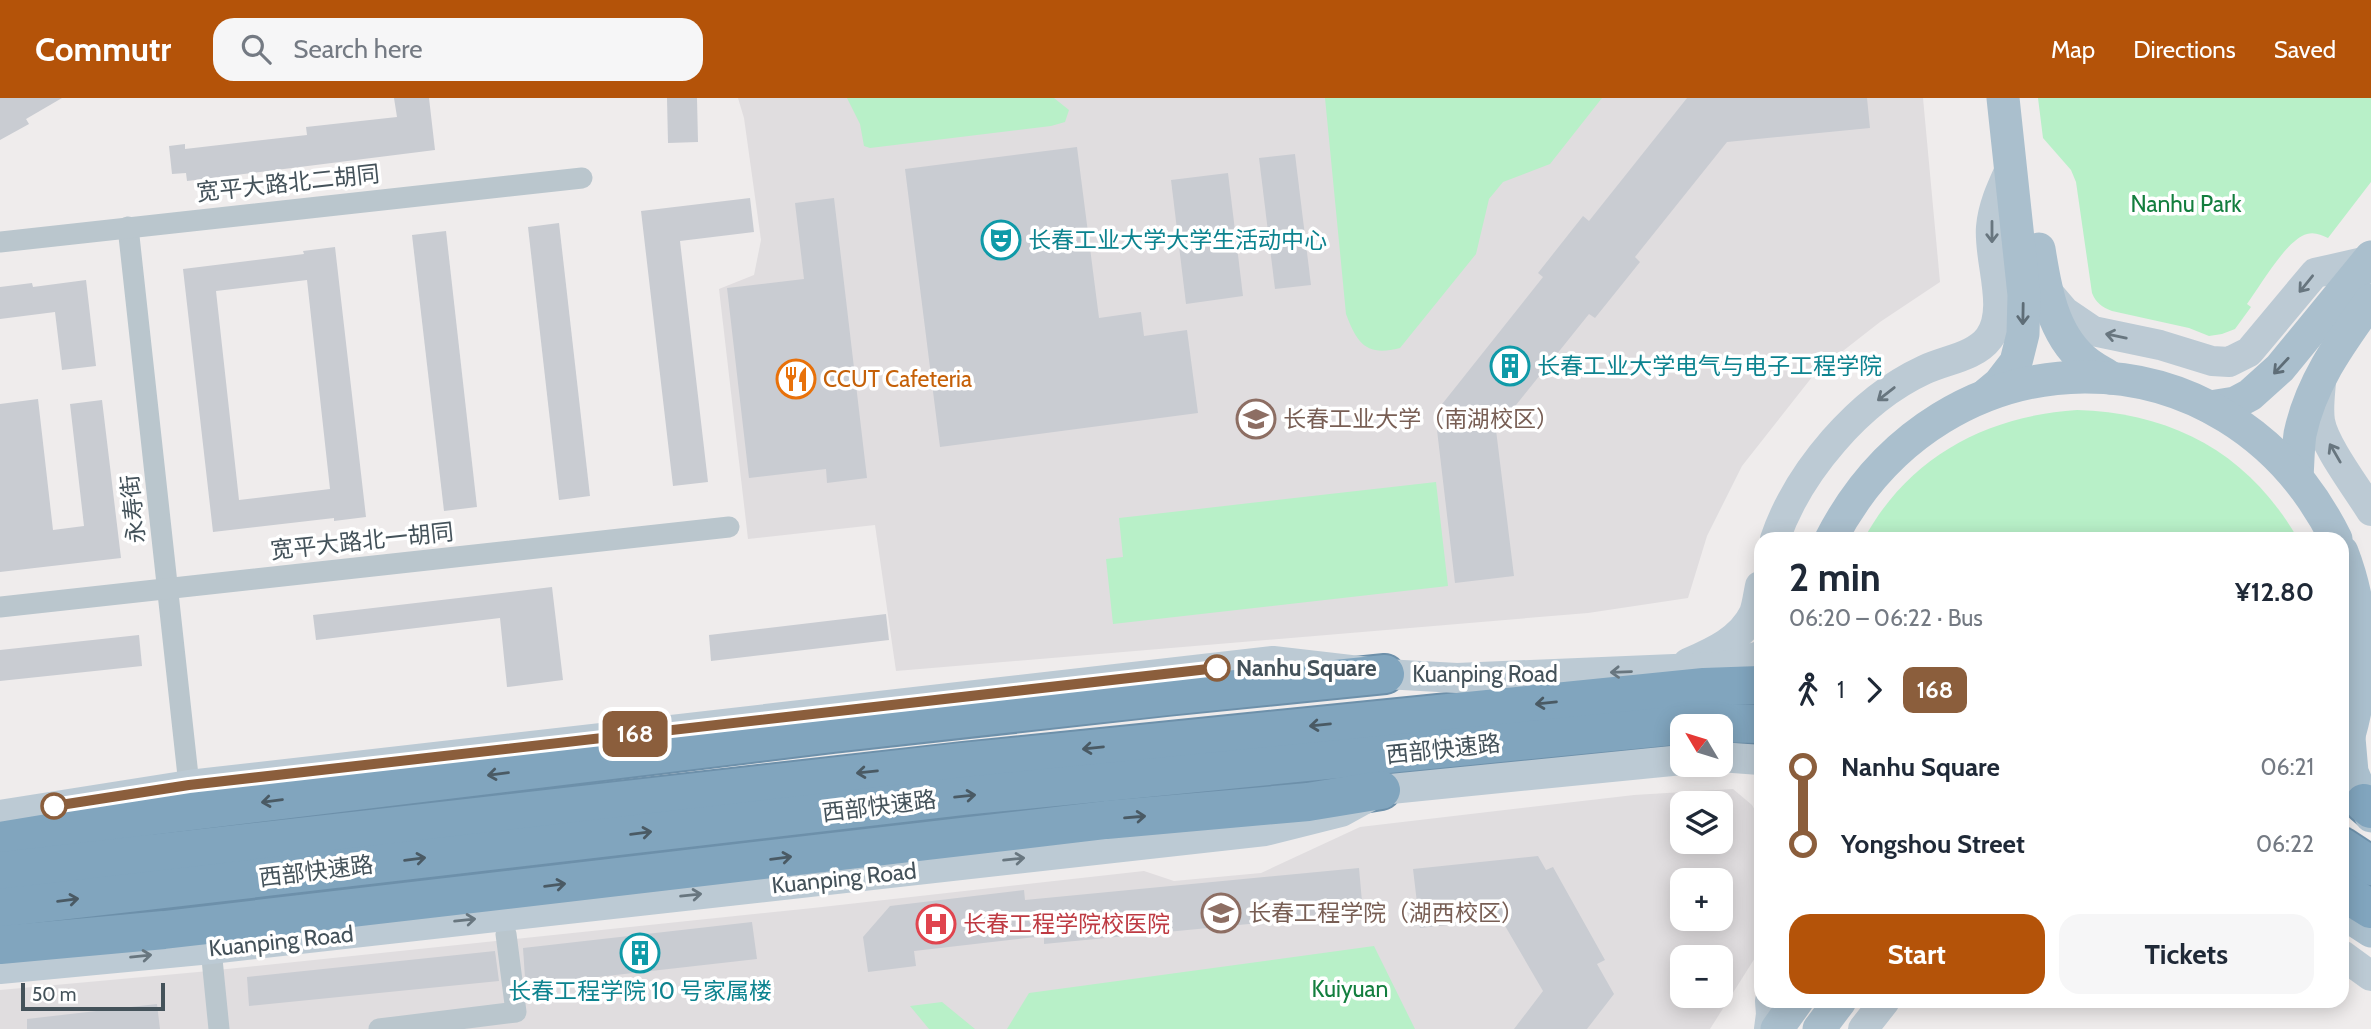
<!DOCTYPE html>
<meta charset="utf-8">
<style>
:root{--surface:#fff;--page:#f6f6f7;--text:#1f2937;--muted:#747a83;--accent:#b45309}
body{margin:0;font-family:Cabin,"Noto Sans SC",sans-serif;background:var(--page);color:var(--text);height:100vh;display:flex;flex-direction:column;font-size:26px;white-space:nowrap}
*{box-sizing:border-box;margin:0}
p{font-size:23px;color:var(--muted)}
.icon{flex:none;width:38px;height:38px;fill:none;stroke:currentColor;stroke-width:2;stroke-linecap:round;stroke-linejoin:round}
.map{position:relative;flex:1;overflow:hidden}
.details{position:absolute;left:1754px;top:434px;width:595px;height:476px;display:flex;flex-direction:column;background:var(--surface);border-radius:21px;box-shadow:0 4px 18px #0003}
.details>*{flex:none}
.badge{padding:0 14px;border-radius:10px;font-size:24px;line-height:46px}
.needle{width:46px;rotate:308deg}
.fabs{position:absolute;left:1670px;top:616px;display:grid;gap:14px}
.fabs a{display:grid;place-items:center;width:63px;height:63px;border-radius:14px;background:var(--surface);box-shadow:0 4px 18px #0003;font-size:35px}
.scale{position:absolute;left:21px;bottom:18px;width:144px;box-sizing:border-box;padding-left:7px;border:4px solid #44525a;border-top:0;font-size:19px;line-height:24px;white-space:nowrap;color:#44525a;-webkit-text-stroke:5px #fff;paint-order:stroke}
.map>.badge{position:absolute;translate:-50% -50%;box-shadow:0 0 0 4px #fff}
.legs{display:flex;align-items:center;gap:10px;height:77px;padding:0 35px;font-size:23px}
.legs p{margin-inline-start:auto}
.headline{display:flex;align-items:center;justify-content:space-between;height:119px;padding:0 35px}
h1{font-size:38px;font-weight:700;line-height:52px}
.action{display:flex;gap:14px;margin-top:auto;padding:14px 35px}
.action a{flex:1;height:80px;border-radius:21px;background:var(--accent);color:#fff;font-size:28px;font-weight:700;line-height:80px;text-align:center}
.action a+a{background:var(--page);color:var(--text)}
ul{padding:0 35px;list-style:none}
li{display:flex;align-items:center;gap:24px;height:77px;font-size:26px}
li i{display:grid;place-items:center;width:10px;height:100%;margin:0 9px;background:currentColor}
li i::after{content:'';width:18px;height:18px;margin:-9px;border:5px solid;border-radius:50%;background:var(--surface)}
li p{margin-inline-start:auto}
li:first-child i{background:linear-gradient(#0000 50%,currentColor 0)}
li:last-child i{background:linear-gradient(currentColor 50%,#0000 0)}
header{display:flex;align-items:center;gap:42px;box-sizing:border-box;height:98px;padding:0 35px;background:var(--accent);color:#fff}
header strong{font-size:33px}
nav{display:flex;gap:38px;margin-inline-start:auto;font-size:24px}
.search{width:490px;height:63px;background:var(--page);display:flex;align-items:center;gap:18px;box-sizing:border-box;padding:0 24px;border-radius:21px;color:var(--muted);font-size:26px}
.map>svg:first-child{display:block}
.education{fill:#e0dddf;fill-rule:evenodd}
.green{fill:#b8f0c8}
.building{fill:#c9ccd2;fill-rule:evenodd}
.lines{fill:none;stroke-linecap:round;stroke-linejoin:round}
.highway-casing{stroke:#6d90aa;stroke-width:42}
.street{stroke:#bac6cd;stroke-width:21}
.secondary{stroke:#bccad4;stroke-width:30}
.primary{stroke:#aabfcd;stroke-width:33}
.highway{stroke:#81a5be;stroke-width:38}
.oneway{stroke:#68767f}
.oneway2{stroke:#5e6d77}
.oneway3{stroke:#4a5a64}
.line-1-casing{stroke:#fff;stroke-width:16}
.line-1{stroke:#8b5e3c;stroke-width:10}
.stop-1-dot{fill:#fff;stroke:#8b5e3c;stroke-width:3.5}
.labels{text-anchor:middle;dominant-baseline:central;stroke-width:7;stroke-linejoin:round;paint-order:stroke}
.street-label{font-size:23px;fill:#44525a;stroke:#fff}
.park-label{font-size:23px;fill:#137e3e;stroke:#fff}
.culture-label{font-size:23px;fill:#0d838f;stroke:#fff;text-anchor:start}
.food-label{font-size:23px;fill:#c56008;stroke:#fff;text-anchor:start}
.education-label{font-size:23px;fill:#785e54;stroke:#fff;text-anchor:start}
.stop-label{font-size:23px;font-weight:bold;fill:#44525a;stroke:#fff;text-anchor:start}
.health-label{font-size:23px;fill:#be3a42;stroke:#fff;text-anchor:start}
</style>
<header>
<strong>Commutr</strong>
<div class="search"><svg class="icon" aria-label="search" viewBox="0 0 24 24"><circle cx="10" cy="10" r="6"/><path d="M15 15l6 6"/></svg>Search here</div>
<nav><a>Map</a><a>Directions</a><a>Saved</a></nav>
</header>
<div class="map">
<svg width="2371" height="931" viewBox="0 0 2371 931">
<rect width="100%" height="100%" fill="#efecec"/>
<g class="education">
<path d="M738,0H1923L1940,184L1880,224L1816,274L1742,368L1707,438L1688,500L1588,515L896,573L875,427L748,441L719,191L754,177L761,142L744,20Z"/>
<path d="M1733,691L1752,707L1760,721V852L1710,931H0V892L198,874L813,810L1144,773L1174,783L1261,775L1360,729L1634,697ZM1682,705H1720V744H1682ZM1682,782H1720V821H1682ZM1682,859H1720V898H1682Z"/>
</g>
<g class="green">
<path d="M847,0H1054L1069,12L1065,24L1051,28L870,50L864,48L860,26Z"/>
<path d="M1325,0H1602L1550,66L1503,84L1489,101L1476,156L1400,250C1366,259 1357,245 1346,216Z"/>
<path d="M2038,0H2371V84L2328,140C2321,137 2315,134 2307,136C2287,141 2260,188 2247,206L2251,209L2235,231L2222,236L2209,238L2189,230L2112,213C2102,209 2096,205 2092,195L2076,84L2071,72L2043,40Z"/>
<path d="M2077,312C2174,315 2249,356 2298,441H1864C1908,359 1986,318 2077,312Z"/>
<path d="M1436,384L1448,488L1113,526L1106,461L1123,459L1119,420Z"/>
<path d="M1374,848L1415,931H1007L1029,895Z"/>
<path d="M942,904L975,931H929L910,908Z"/>
</g>
<g class="building">
<path d="M0,0H62L26,21L29,26L0,42Z"/>
<path d="M394,0H429L435,52L187,83L186,75L172,76L169,48L185,46V51L307,37L306,29L397,19Z"/>
<path d="M667,0H697L698,44L668,45Z"/>
<path d="M1687,0H1867L1870,30L1727,44L1635,159L1640,164L1595,220L1589,216L1496,332L1514,478L1455,485L1435,315L1543,179L1538,175L1583,118L1589,123Z"/>
<path d="M1077,49L1099,220L1141,214L1144,238L1187,232L1198,315L940,349L905,71Z"/>
<path d="M1295,56L1311,187L1275,191L1259,60Z"/>
<path d="M1228,75L1243,198L1186,206L1171,82Z"/>
<path d="M750,100L754,134L680,143L708,384L673,388L641,113Z"/>
<path d="M834,100L867,380L827,385L826,371L749,380L727,190L804,181L795,105Z"/>
<path d="M559,125L590,398L559,402L528,129Z"/>
<path d="M446,133L477,409L444,413L412,137Z"/>
<path d="M335,149L366,419L334,423V420L213,434L183,171L304,156L303,153ZM307,182L330,391L239,402L216,193Z"/>
<path d="M86,182L96,268L62,272L55,214L0,221V189L32,185L33,189Z"/>
<path d="M38,301L53,432L84,428L70,306L102,302L121,460L0,474V306Z"/>
<path d="M552,489L563,582L507,589L500,520L316,542L313,517Z"/>
<path d="M886,516L889,542L711,563L709,537Z"/>
<path d="M139,537L142,568L0,583V552Z"/>
<path d="M1538,758L1546,772L1553,769L1605,862L1597,866L1614,896L1587,931H1514L1543,893L1501,821L1420,830L1413,771Z"/>
<path d="M1359,770L1363,815L1044,846V838L914,853L916,868L868,874L863,839L890,808L1024,792L1025,802Z"/>
<path d="M752,824L757,861L527,887L525,880L523,850Z"/>
<path d="M495,853L499,883L249,908L247,879Z"/>
<path d="M157,906L160,931H27V921Z"/>
</g>
<g class="lines">
<defs>
<g id="highway">
<path d="M2364,705L2371,711"/>
<path d="M0,743L151,718L833,635L1167,598L1385,576"/>
<path d="M2342,749L2371,768"/>
<path d="M0,773L962,664L1704,589L1760,587"/>
<path d="M2342,793L2371,811"/>
<path d="M0,810L964,698L1703,625L1760,626"/>
<path d="M0,847L164,832L1106,722L1308,704L1381,692"/>
</g>
</defs>
<use href="#highway" class="highway-casing"/>
<g class="street">
<path d="M128,129L189,687"/>
<path d="M0,144L582,80"/>
<path d="M0,509L729,429"/>
<path d="M211,851L219,931"/>
<path d="M379,931L516,914L506,836"/>
</g>
<g class="secondary">
<path d="M2047,193L2065,214L2093,233L2160,247L2212,263L2229,264L2249,254L2315,175L2368,163"/>
<path d="M2321,284C2320,297 2318,310 2320,323C2324,347 2357,390 2371,413"/>
<path d="M1775,441C1798,374 1859,302 1924,272C1945,262 1975,259 1989,240C2010,211 1988,162 1991,129C1993,107 2002,89 2011,69"/>
<path d="M1688,565C1713,554 1741,542 1754,515C1757,507 1758,497 1760,488"/>
<path d="M1720,659L1760,662"/>
<path d="M0,717L189,687L1273,563L1385,576L1457,580L1722,569L1760,558"/>
<path d="M2342,857L2371,878"/>
<path d="M0,871L211,851L1265,733L1341,714L1381,692L1682,662"/>
<path d="M1769,931L1771,916L1770,903"/>
<path d="M1863,931L1885,903"/>
</g>
<g class="primary">
<path d="M2039,151C2045,189 2052,235 2084,262C2092,269 2102,274 2111,280"/>
<path d="M1987,296L1999,286L2016,264L2023,236L2024,197L2003,0"/>
<path d="M2210,309L2235,305L2250,297L2280,270L2371,159"/>
<path d="M2297,379C2298,365 2298,350 2300,336C2311,284 2341,244 2371,202"/>
<path d="M1831,441C1941,227 2228,223 2336,441"/>
<path d="M2342,454C2368,521 2366,593 2342,659"/>
<path d="M2349,640L2352,674L2371,718"/>
<path d="M2342,814L2371,833"/>
<path d="M1777,931L1797,903"/>
<path d="M1819,931L1840,903"/>
</g>
<use href="#highway" class="highway"/>
</g>
<defs><path id="oneway-shaft" d="M-6 0H5M1.5-3L5.5 0L1.5 3" fill="none" stroke-width="1.6" stroke-linecap="round" stroke-linejoin="round" transform="scale(1.75)"/></defs>
<g class="oneway">
<use href="#oneway-shaft" transform="translate(1992 134) rotate(90)"/>
<use href="#oneway-shaft" transform="translate(2306 186) rotate(129)"/>
<use href="#oneway-shaft" transform="translate(2116 238) rotate(-168)"/>
<use href="#oneway-shaft" transform="translate(1886 296) rotate(142)"/>
<use href="#oneway-shaft" transform="translate(2335 355) rotate(-120)"/>
<use href="#oneway-shaft" transform="translate(1621 574) rotate(178)"/>
<use href="#oneway-shaft" transform="translate(1014 761) rotate(-6)"/>
<use href="#oneway-shaft" transform="translate(691 797) rotate(-6)"/>
<use href="#oneway-shaft" transform="translate(465 822) rotate(-6)"/>
<use href="#oneway-shaft" transform="translate(141 858) rotate(-6)"/>
</g>
<g class="oneway2">
<use href="#oneway-shaft" transform="translate(2023 216) rotate(91)"/>
<use href="#oneway-shaft" transform="translate(2281 268) rotate(133)"/>
</g>
<g class="oneway3">
<use href="#oneway-shaft" transform="translate(1546 605) rotate(174)"/>
<use href="#oneway-shaft" transform="translate(1320 627) rotate(174)"/>
<use href="#oneway-shaft" transform="translate(1093 650) rotate(174)"/>
<use href="#oneway-shaft" transform="translate(867 674) rotate(174)"/>
<use href="#oneway-shaft" transform="translate(498 676) rotate(173)"/>
<use href="#oneway-shaft" transform="translate(965 698) rotate(-6)"/>
<use href="#oneway-shaft" transform="translate(272 703) rotate(173)"/>
<use href="#oneway-shaft" transform="translate(1135 719) rotate(-5)"/>
<use href="#oneway-shaft" transform="translate(641 735) rotate(-7)"/>
<use href="#oneway-shaft" transform="translate(781 760) rotate(-7)"/>
<use href="#oneway-shaft" transform="translate(415 761) rotate(-7)"/>
<use href="#oneway-shaft" transform="translate(555 787) rotate(-7)"/>
<use href="#oneway-shaft" transform="translate(68 802) rotate(-7)"/>
</g>
<g class="lines">
<defs>
<path id="line-1" d="M54,708L189,687L1217,570"/>
</defs>
<use href="#line-1" class="line-1-casing"/>
<use href="#line-1" class="line-1"/>
</g>
<defs>
<symbol id="theatre-ring" viewBox="-11 -11 22 22"><circle r="9.5" fill="#fff" stroke="#0f9aa8" stroke-width="1.5"/><path d="M-5-5.5Q0-4 5-5.5V0Q5 5 0 6Q-5 5-5 0ZM-3.3-2.5H-1v1.5H-3.3ZM1-2.5H3.3v1.5H1ZM-2.8 1Q0 5.5 2.8 1Z" fill="#0f9aa8"/></symbol>
<symbol id="building-ring" viewBox="-11 -11 22 22"><circle r="9.5" fill="#fff" stroke="#0f9aa8" stroke-width="1.5"/><path d="M-4-6H4V6H1V3H-1V6H-4ZM-2.5-4.3h1.7v1.8h-1.7ZM.8-4.3h1.7v1.8H.8ZM-2.5-1h1.7V.8h-1.7ZM.8-1h1.7V.8H.8Z" fill="#0f9aa8"/></symbol>
<symbol id="restaurant-ring" viewBox="-11 -11 22 22"><circle r="9.5" fill="#fff" stroke="#e8710a" stroke-width="1.5"/><path d="M-5-6h1v4h1v-4h1v4h1v-4h1v5L-1.5 .5V6h-2V.5L-5-1ZM5-6V6H3V1.5H1.5Q1.5-4 5-6Z" fill="#e8710a"/></symbol>
<symbol id="university-ring" viewBox="-11 -11 22 22"><circle r="9.5" fill="#fff" stroke="#8d6e63" stroke-width="1.5"/><path d="M0-5L7-2L0 1L-7-2ZM-4 1L0 2.5L4 1V4Q0 6-4 4Z" fill="#8d6e63"/></symbol>
<symbol id="hospital-ring" viewBox="-11 -11 22 22"><circle r="9.5" fill="#fff" stroke="#e0444e" stroke-width="1.5"/><path d="M-5-5h3v3.5h4V-5h3V5h-3V1.5h-4V5h-3Z" fill="#e0444e"/></symbol>
</defs>
<g fill-rule="evenodd">
<use href="#theatre-ring" x="979" y="120" width="44" height="44"/>
<use href="#building-ring" x="1488" y="246" width="44" height="44"/>
<use href="#restaurant-ring" x="774" y="259" width="44" height="44"/>
<use href="#university-ring" x="1234" y="299" width="44" height="44"/>
<use href="#university-ring" x="1199" y="793" width="44" height="44"/>
<use href="#hospital-ring" x="914" y="804" width="44" height="44"/>
<use href="#building-ring" x="618" y="833" width="44" height="44"/>
</g>
<g class="stop-1-dot">
<circle cx="1217" cy="570" r="12"/>
<circle cx="54" cy="708" r="12"/>
</g>
<g class="labels">
<g class="street-label">
<text transform="translate(288 85) rotate(-6)">宽平大路北二胡同</text>
<text transform="translate(133 411) rotate(-96)">永寿街</text>
<text transform="translate(362 443) rotate(-6)">宽平大路北一胡同</text>
<text x="1485" y="576">Kuanping Road</text>
<text transform="translate(1443 651) rotate(-6)">西部快速路</text>
<text transform="translate(879 708) rotate(-7)">西部快速路</text>
<text transform="translate(316 773) rotate(-7)">西部快速路</text>
<text transform="translate(844 780) rotate(-6)">Kuanping Road</text>
<text transform="translate(281 843) rotate(-6)">Kuanping Road</text>
</g>
<g class="park-label">
<text x="2186" y="106">Nanhu Park</text>
<text x="1350" y="891">Kuiyuan</text>
</g>
<g class="culture-label">
<text x="1028" y="142">长春工业大学大学生活动中心</text>
<text x="1537" y="268">长春工业大学电气与电子工程学院</text>
<text x="640" y="893" text-anchor="middle">长春工程学院 10 号家属楼</text>
</g>
<g class="food-label">
<text x="823" y="281">CCUT Cafeteria</text>
</g>
<g class="education-label">
<text x="1283" y="321">长春工业大学（南湖校区）</text>
<text x="1248" y="815">长春工程学院（湖西校区）</text>
</g>
<g class="stop-label">
<text x="1236" y="570">Nanhu Square</text>
</g>
<g class="health-label">
<text x="963" y="826">长春工程学院校医院</text>
</g>
</g>
</svg>
<div class="fabs">
<a><svg class="needle" viewBox="-14 -14 28 28"><path d="M0-13l5 13h-10z" fill="#e53935"/><path d="M0 13l5-13h-10z" fill="#747a83"/></svg></a>
<a><svg class="icon" aria-label="layers" viewBox="0 0 24 24"><path d="M12 4l9 5-9 5-9-5zM3 14l9 5 9-5"/></svg></a>
<a>+</a>
<a>−</a>
</div>
<div class="scale">50 m</div>
<b class="badge" style="left:635px;top:636px;background:#8b5e3c;color:#fff">168</b>
<section class="details">
<div class="headline"><div><h1>2 min</h1><p>06:20 – 06:22 · Bus</p></div><b>¥12.80</b></div>
<div class="legs"><svg class="icon" aria-label="walk" viewBox="0 0 24 24"><circle cx="13" cy="4" r="2"/><path d="M13 8l-2 6 4 7M11 14l-3 7M7 12l3-4h3l4 4"/></svg>1<svg class="icon" aria-label="forward" viewBox="0 0 24 24"><path d="M9 5l7 7-7 7"/></svg><b class="badge" style="background:#8b5e3c;color:#fff">168</b></div>
<ul>
<li><i style="color:#8b5e3c"></i><b>Nanhu Square</b><p>06:21</p></li>
<li><i style="color:#8b5e3c"></i><b>Yongshou Street</b><p>06:22</p></li>
</ul>
<div class="action"><a>Start</a><a>Tickets</a></div>
</section>
</div>
